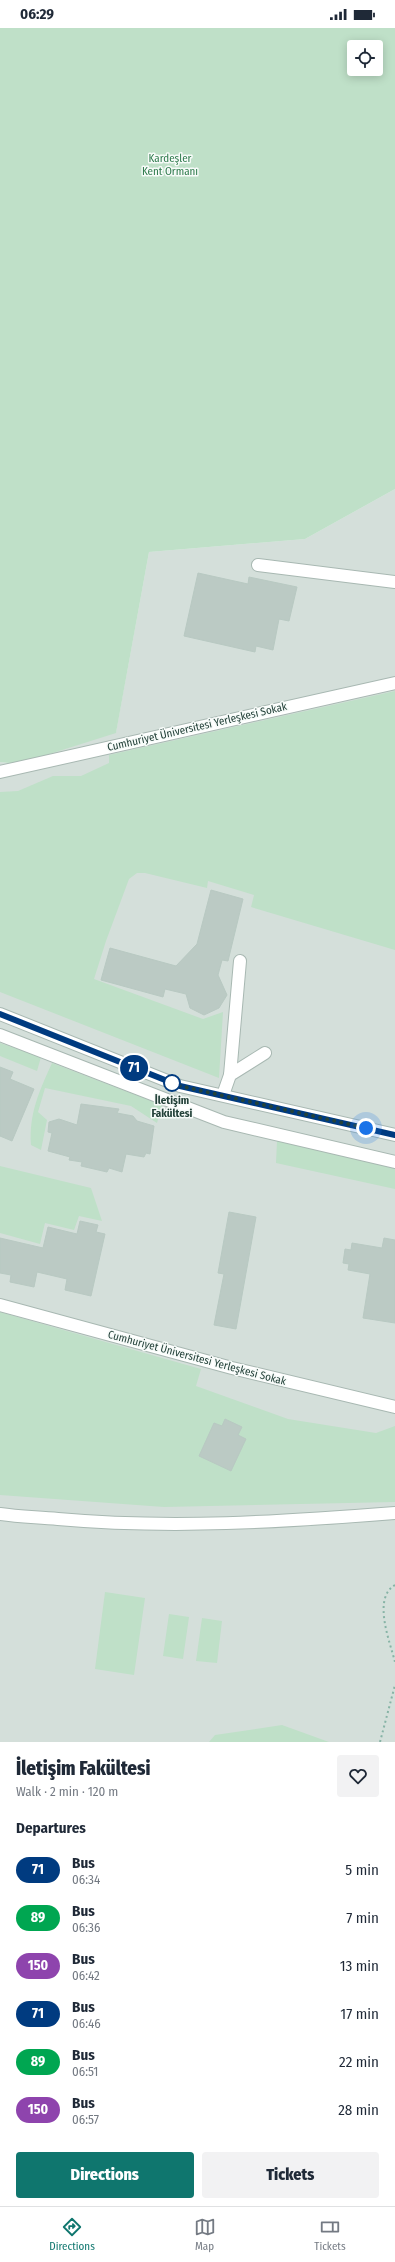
<!DOCTYPE html>
<meta charset="utf-8">
<style>
:root{--surface:#fff;--page:#f2f2f3;--text:#1f2937;--muted:#747a83;--line:#e0e1e3;--accent:#0f766e}
body{margin:0;font-family:"Fira Sans Condensed",sans-serif;background:var(--page);color:var(--text);height:100vh;display:flex;flex-direction:column;font-size:15px;white-space:nowrap}
*{box-sizing:border-box;margin:0}
p{font-size:13px;color:var(--muted)}
.icon{flex:none;width:22px;height:22px;fill:none;stroke:currentColor;stroke-width:2;stroke-linecap:round;stroke-linejoin:round}
.map{position:relative;height:1714px;overflow:hidden}
.details{display:flex;flex-direction:column;background:var(--surface);flex:1}
.details>*{flex:none}
.badge{padding:0 8px;border-radius:13px;font-size:14px;line-height:26px}
.buttons{position:absolute;left:347px;top:12px;display:grid;gap:8px}
.buttons a{display:grid;place-items:center;width:36px;height:36px;border-radius:4px;background:var(--surface);box-shadow:0 2px 10px #0003;font-size:20px}
.you{position:absolute;width:20px;height:20px;margin:-10px;border:3px solid #fff;border-radius:50%;background:#1a73e8;box-shadow:0 0 0 6px #1a73e833}
.map>.badge{position:absolute;translate:-50% -50%;box-shadow:0 0 0 2px #fff}
h2{padding:0 16px;font-size:15px;line-height:36px}
.round{display:grid;place-items:center;flex:none;width:42px;height:42px;border-radius:4px;background:var(--page)}
.headline{display:flex;align-items:center;justify-content:space-between;height:68px;padding:0 16px}
h1{font-size:19px;font-weight:800;line-height:30px}
.button{display:flex;gap:8px;margin-top:auto;padding:8px 16px}
.button a{flex:1;height:46px;border-radius:4px;background:var(--accent);color:#fff;font-size:16px;font-weight:800;line-height:46px;text-align:center}
.button a+a{background:var(--page);color:var(--text)}
ul{padding:0;list-style:none}
li{display:flex;align-items:center;gap:12px;height:48px;padding:0 16px}
li div{flex:1}
li b{display:block;font-size:15px}
li em{font-style:normal}
li .badge{min-width:44px;font-weight:700;text-align:center}
.status{display:flex;justify-content:space-between;align-items:center;height:28px;padding:0 20px;background:var(--surface);direction:ltr}
.status svg{height:11px;fill:currentColor}
.tabs{display:flex;justify-content:space-around;align-items:center;height:56px;border-top:1px solid var(--line);background:var(--surface);font-size:11px;color:var(--muted)}
.tabs a{display:grid;justify-items:center;gap:2px}
.tabs .selected{color:var(--accent)}
.map>svg:first-child{display:block}
.built{fill:#d4dfda}
.green{fill:#bfe0c8;fill-rule:evenodd}
.building{fill:#bbcac4;stroke:#b8c9c2}
.lines{fill:none;stroke-linecap:round;stroke-linejoin:round}
.minor-casing{stroke:#a8b8b2;stroke-width:14}
.path{stroke:#86b3a5;stroke-width:2;stroke-dasharray:2 3;stroke-linecap:butt}
.minor{stroke:#fff;stroke-width:12}
.line-casing{stroke:#fff;stroke-width:9}
.line{stroke:#003b80;stroke-width:6}
.walk{stroke:#24423a;stroke-width:4;stroke-dasharray:0 7.2}
.stop-dot{fill:#fff;stroke:#003b80;stroke-width:2}
.labels{text-anchor:middle;dominant-baseline:central;stroke-width:3;stroke-linejoin:round;paint-order:stroke}
.park-label{font-size:11px;fill:#2d7a4b;stroke:#f7fbf9}
.street-label{font-size:11px;fill:#24423a;stroke:#f7fbf9}
.stop-label{font-size:11px;font-weight:bold;fill:#24423a;stroke:#f7fbf9}
</style>
<div class="status"><b>06:29</b><svg viewBox="0 0 49 12"><path d="M0 12V9h3v3zM5 12V6h3v6zM10 12V3h3v9zM15 12V0h3v12zM26 1h20v11H26zM47 4h2v5h-2z"/></svg></div>
<div class="map">
<svg width="395" height="1714" viewBox="0 0 395 1714">
<rect width="100%" height="100%" fill="#e6efeb"/>
<path class="built" d="M395,461V1714H0V734L18,736L116,704L149,524L305,511Z"/>
<g class="green">
<path d="M0,0H395V461L305,511L149,524L116,705L18,736L0,734ZM354,19H376V41H354Z"/>
<path d="M395,663V922L251,879L254,867L208,853L207,860L145,845H137L129,851L106,913L94,951L203,991L223,984L219,1050L0,964V764L18,763L53,748H81L109,735V727Z"/>
<path d="M0,1015L41,1029L37,1043L0,1028Z"/>
<path d="M52,1035L162,1077L157,1095L131,1078L45,1060L38,1084L47,1092L41,1122L31,1117C29,1085 39,1064 52,1035Z"/>
<path d="M277,1113L395,1140V1161L276,1135Z"/>
<path d="M0,1138L91,1160L102,1193L79,1188L74,1202L45,1195L40,1216L0,1205Z"/>
<path d="M0,1284L201,1341L196,1358L288,1391L376,1405L395,1398V1474L164,1479L0,1467Z"/>
<path d="M105,1564L145,1570L134,1647L95,1641Z"/>
<path d="M169,1586L189,1589L183,1631L163,1628Z"/>
<path d="M202,1590L222,1593L217,1635L196,1633Z"/>
<path d="M282,1697L329,1714H209L215,1707Z"/>
</g>
<g class="building">
<path d="M198,545L248,556L249,549L297,559L289,593L279,591L273,622L256,618L255,624L184,608Z"/>
<path d="M211,862L243,871L228,933L222,932L218,947L227,967L219,980L204,987L190,980L186,966L165,961L163,969L101,952L110,920L176,938L197,916Z"/>
<path d="M0,1039L13,1044L10,1051L34,1061L12,1113L0,1108Z"/>
<path d="M81,1076L119,1081L117,1085L133,1088L137,1093L154,1098L150,1126L146,1125L144,1129L126,1126L122,1144L109,1140L107,1144L81,1138L82,1134L69,1132L70,1129L48,1123L52,1105L48,1104L49,1094L59,1091L77,1097Z"/>
<path d="M229,1184L256,1189L236,1301L214,1297L224,1246L218,1245Z"/>
<path d="M80,1193L98,1197L96,1204L105,1206L91,1268L65,1262L67,1251L37,1244L34,1259L10,1254L11,1247L0,1245V1210L43,1220L48,1199L77,1206Z"/>
<path d="M384,1210L395,1212V1295L363,1290L370,1246L348,1242L349,1236L343,1235L345,1221L351,1222L352,1215L382,1220Z"/>
<path d="M225,1391L242,1399L238,1407L246,1411L231,1443L199,1428L214,1395L222,1398Z"/>
</g>
<g class="lines">
<defs>
<g id="minor">
<path d="M258,537L395,554"/>
<path d="M0,744L395,655"/>
<path d="M0,986L180,1058L395,1107"/>
<path d="M0,1007L224,1094L395,1134"/>
<path d="M230,1047L240,933"/>
<path d="M223,1067L230,1047L265,1025"/>
<path d="M0,1277L232,1340L395,1379"/>
<path d="M0,1486C19,1489 38,1489 58,1491C170,1501 282,1494 395,1485"/>
</g>
</defs>
<use href="#minor" class="minor-casing"/>
<g class="path">
<path d="M395,1557C372,1570 390,1614 395,1634"/>
<path d="M380,1714L395,1657"/>
</g>
<use href="#minor" class="minor"/>
</g>
<g class="lines">
<defs>
<path id="line" d="M0,986L180,1058L395,1107"/>
</defs>
<use href="#line" class="line-casing"/>
<use href="#line" class="line"/>
<path class="walk" d="M172,1055L166,1052L180,1058L366,1100"/>
</g>
<circle class="stop-dot" cx="172" cy="1055" r="8"/>
<g class="labels">
<g class="park-label">
<text x="170" y="130">Kardeşler<tspan x="170" dy="13">Kent Ormanı</tspan></text>
</g>
<g class="street-label">
<text transform="translate(197 699) rotate(-13)">Cumhuriyet Üniversitesi Yerleşkesi Sokak</text>
<text transform="translate(197 1330) rotate(15)">Cumhuriyet Üniversitesi Yerleşkesi Sokak</text>
</g>
<g class="stop-label">
<text x="172" y="1072">İletişim<tspan x="172" dy="13">Fakültesi</tspan></text>
</g>
</g>
</svg>
<div class="buttons">
<a><svg class="icon" aria-label="locate" viewBox="0 0 24 24"><circle cx="12" cy="12" r="6"/><path d="M12 2v4M12 18v4M2 12h4M18 12h4"/></svg></a>
</div>
<div class="you" style="left:366px;top:1100px"></div>
<b class="badge" style="left:134px;top:1040px;background:#003b80;color:#fff">71</b>
</div>
<section class="details">
<div class="headline"><div><h1>İletişim Fakültesi</h1><p>Walk · 2 min · 120 m</p></div><a class="round"><svg class="icon" aria-label="heart" viewBox="0 0 24 24"><path d="M12 20l-8-8c-3-5 5-10 8-4 3-6 11-1 8 4z"/></svg></a></div>
<h2>Departures</h2>
<ul>
<li><span class="badge" style="background:#003b80;color:#fff">71</span><div><b>Bus</b><p>06:34</p></div><em>5 min</em></li>
<li><span class="badge" style="background:#00a651;color:#fff">89</span><div><b>Bus</b><p>06:36</p></div><em>7 min</em></li>
<li><span class="badge" style="background:#8e44ad;color:#fff">150</span><div><b>Bus</b><p>06:42</p></div><em>13 min</em></li>
<li><span class="badge" style="background:#003b80;color:#fff">71</span><div><b>Bus</b><p>06:46</p></div><em>17 min</em></li>
<li><span class="badge" style="background:#00a651;color:#fff">89</span><div><b>Bus</b><p>06:51</p></div><em>22 min</em></li>
<li><span class="badge" style="background:#8e44ad;color:#fff">150</span><div><b>Bus</b><p>06:57</p></div><em>28 min</em></li>
</ul>
<div class="button"><a>Directions</a><a>Tickets</a></div>
</section>
<nav class="tabs">
<a class="selected"><svg class="icon" aria-label="directions" viewBox="0 0 24 24"><path d="M12 3l9 9-9 9-9-9zM9 14v-3h6M13 9l2 2-2 2"/></svg>Directions</a>
<a><svg class="icon" aria-label="map" viewBox="0 0 24 24"><path d="M3 6l6-2 6 2 6-2v14l-6 2-6-2-6 2zM9 4v14M15 6v14"/></svg>Map</a>
<a><svg class="icon" aria-label="tickets" viewBox="0 0 24 24"><path d="M3 7h18v10H3zM15 7v10"/></svg>Tickets</a>
</nav>
